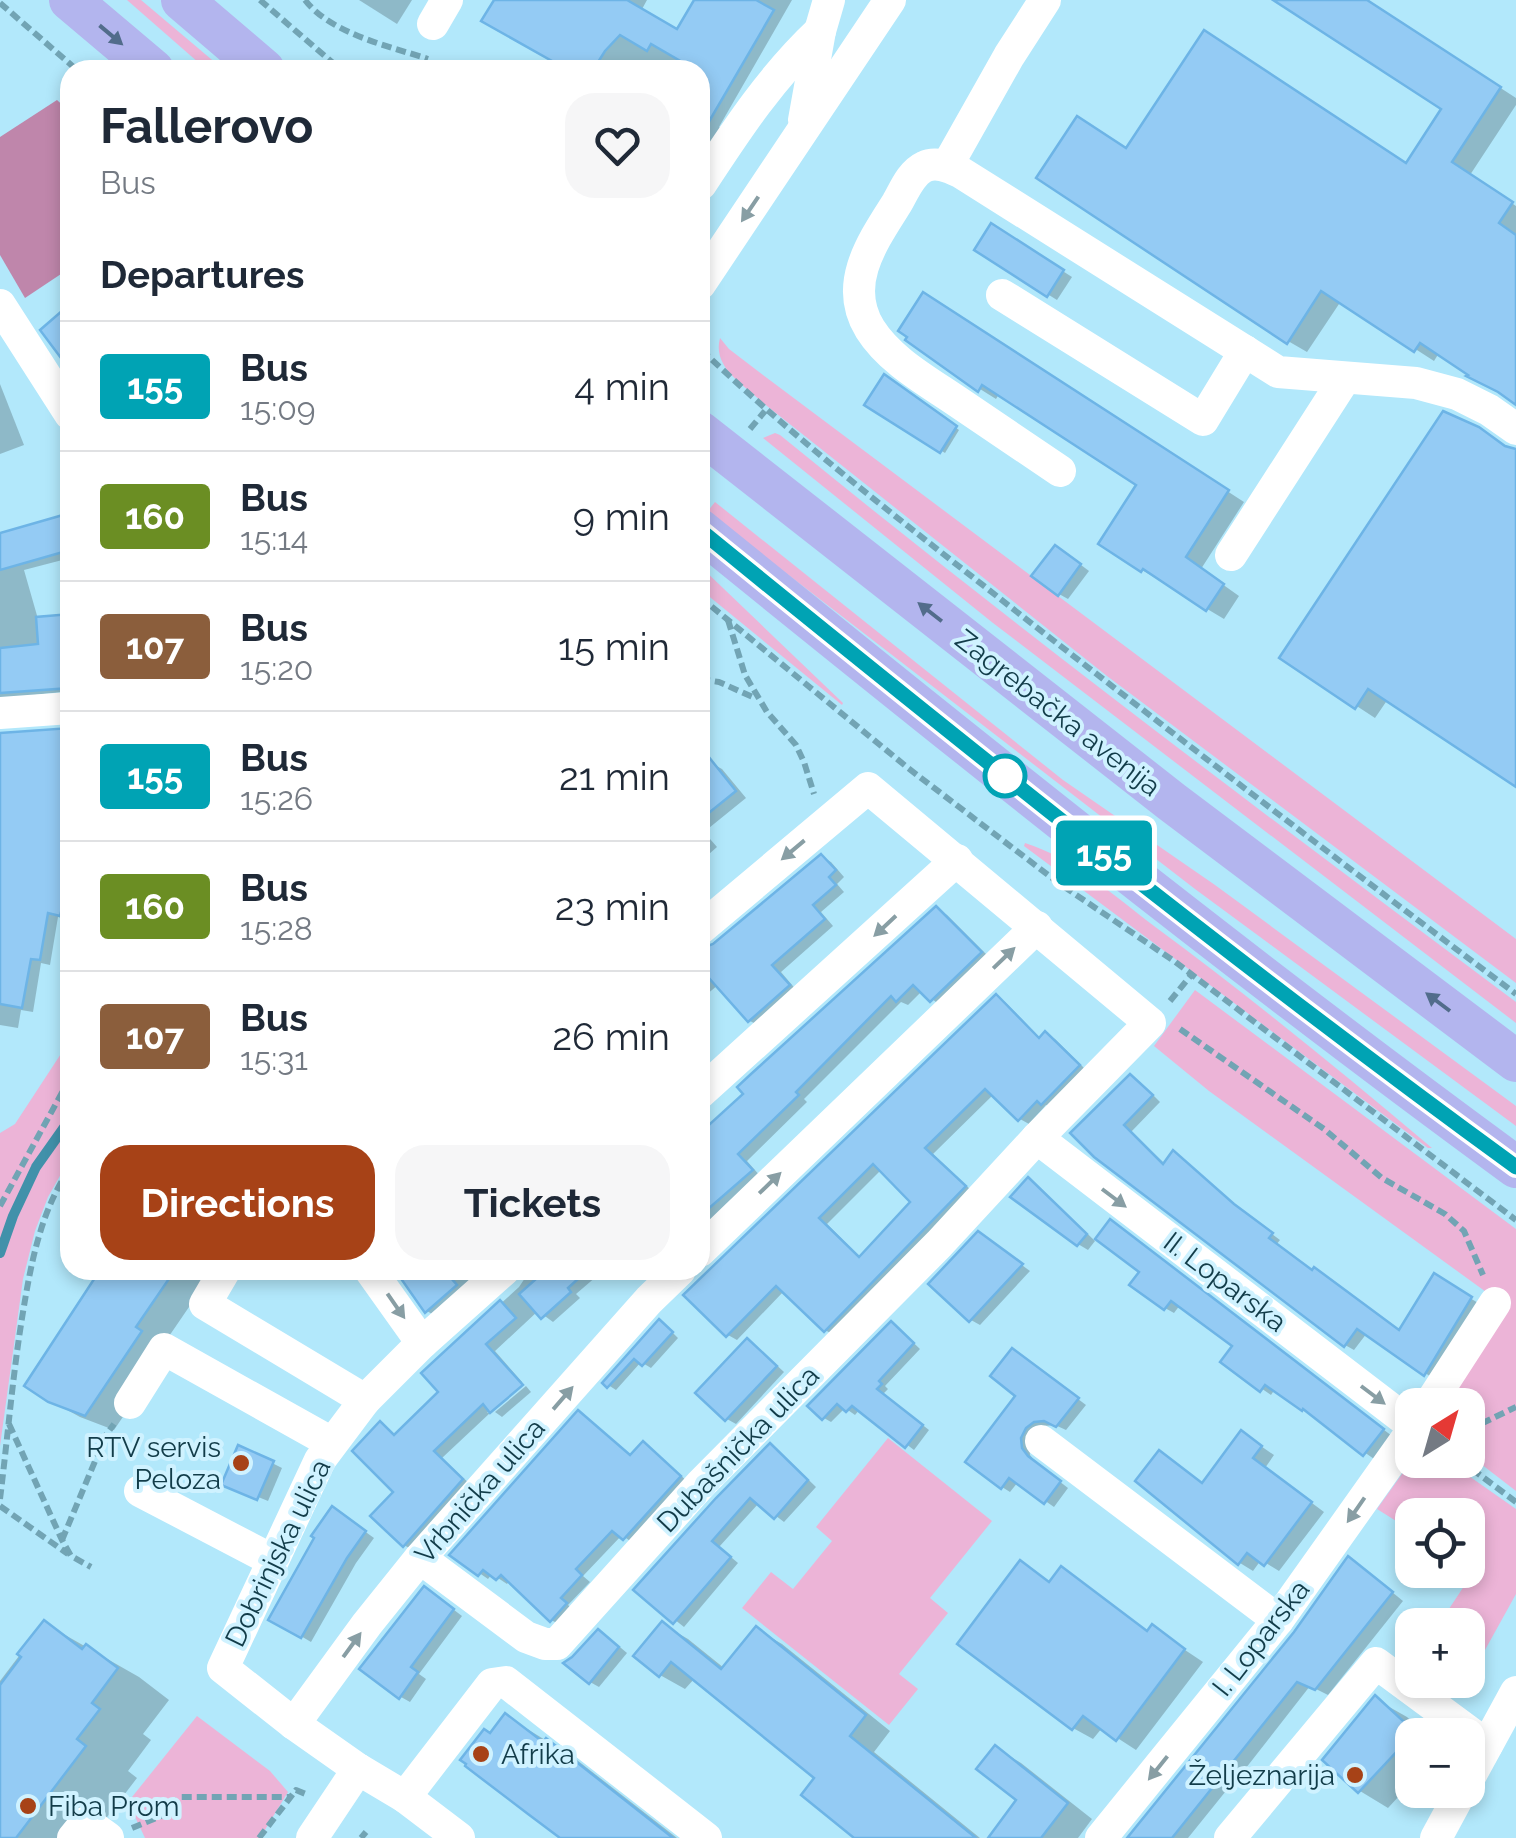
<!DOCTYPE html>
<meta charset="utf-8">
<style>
:root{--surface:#fff;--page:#f6f6f7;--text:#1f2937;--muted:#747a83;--line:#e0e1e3;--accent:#a74217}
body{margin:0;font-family:Raleway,sans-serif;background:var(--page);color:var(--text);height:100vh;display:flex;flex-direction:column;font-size:38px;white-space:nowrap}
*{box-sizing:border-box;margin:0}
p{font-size:32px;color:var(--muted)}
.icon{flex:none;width:55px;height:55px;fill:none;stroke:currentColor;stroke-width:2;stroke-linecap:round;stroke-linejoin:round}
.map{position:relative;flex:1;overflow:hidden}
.details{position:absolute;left:60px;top:60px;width:650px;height:1220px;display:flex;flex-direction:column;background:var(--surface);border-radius:30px;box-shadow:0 5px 15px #0003}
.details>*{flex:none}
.badge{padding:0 20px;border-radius:8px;font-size:35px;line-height:65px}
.needle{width:65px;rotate:37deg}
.fabs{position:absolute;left:1395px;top:1388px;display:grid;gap:20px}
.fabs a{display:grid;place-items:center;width:90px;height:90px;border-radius:20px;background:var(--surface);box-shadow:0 5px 15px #0003;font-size:50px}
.map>.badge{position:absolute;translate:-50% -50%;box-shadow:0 0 0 5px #fff}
h2{padding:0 40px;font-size:38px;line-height:90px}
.round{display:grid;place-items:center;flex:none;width:105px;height:105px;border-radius:30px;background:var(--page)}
.overview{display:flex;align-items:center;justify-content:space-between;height:170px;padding:0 40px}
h1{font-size:48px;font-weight:700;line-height:75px}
.action{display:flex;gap:20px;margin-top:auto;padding:20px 40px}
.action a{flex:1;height:115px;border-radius:30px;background:var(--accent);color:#fff;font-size:40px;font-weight:700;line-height:115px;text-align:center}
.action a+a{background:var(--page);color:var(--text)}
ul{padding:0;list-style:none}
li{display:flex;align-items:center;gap:30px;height:130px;padding:0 40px;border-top:2px solid var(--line)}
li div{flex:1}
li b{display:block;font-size:38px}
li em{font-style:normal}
li .badge{min-width:110px;font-weight:700;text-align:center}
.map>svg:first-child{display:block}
.green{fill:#ecb4d7}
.forest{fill:#bf86ab}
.shadow{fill:#0003;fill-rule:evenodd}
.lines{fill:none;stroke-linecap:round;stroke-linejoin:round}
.stream{stroke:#4191aa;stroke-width:10}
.building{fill:#94cbf4;stroke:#6db4e6;stroke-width:2.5;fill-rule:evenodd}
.path{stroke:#72a4b4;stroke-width:6;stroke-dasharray:10 5;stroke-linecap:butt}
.minor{stroke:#fff;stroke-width:32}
.major{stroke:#b3b5ee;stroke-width:42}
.oneway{fill:#526c8b}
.oneway2{fill:#889ea4}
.line-casing{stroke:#fff;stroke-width:22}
.line{stroke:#00a3b4;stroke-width:15}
.stop-dot{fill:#fff;stroke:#00a3b4;stroke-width:5}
.poi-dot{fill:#a74217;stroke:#cff2ff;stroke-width:4}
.labels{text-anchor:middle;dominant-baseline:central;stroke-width:8;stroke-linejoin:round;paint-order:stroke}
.street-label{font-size:28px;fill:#123c49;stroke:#cff2ff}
.poi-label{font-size:28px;fill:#123c49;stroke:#cff2ff;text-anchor:end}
</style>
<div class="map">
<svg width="1516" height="1838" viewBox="0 0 1516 1838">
<rect width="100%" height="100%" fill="#b2e8fb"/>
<g class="green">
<path d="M127,0H141L224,70H207Z"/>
<path d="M720,338L729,349L763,375L1516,939V983L1107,676L762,402C743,384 712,367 720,338Z"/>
<path d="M775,433L780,435C1020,631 1268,817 1516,1002V1023L993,623L763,438Z"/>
<path d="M715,502L1063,780L1215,885L1516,1106V1126L1195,889L707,512Z"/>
<path d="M700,566L843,703L842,705L700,589Z"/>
<path d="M1025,843C1071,857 1116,897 1154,926C1250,997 1341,1071 1432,1148H1428L1024,846Z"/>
<path d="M1195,990L1516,1229V1491L1468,1454V1405H1435L1504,1305L1209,1091L1154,1046Z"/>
<path d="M70,1040V1158L48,1197L35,1231L23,1279L0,1446V1133L15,1124Z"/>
<path d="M888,1438L992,1521L930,1598L948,1613L899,1674L918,1689L889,1725L742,1608L771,1572L793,1589L832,1541L816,1527Z"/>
<path d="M1412,1460H1446L1516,1509V1594L1485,1650L1468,1638V1625H1448L1441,1621L1474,1571L1468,1566V1515H1412V1531L1377,1509Z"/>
<path d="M197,1716L270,1771L288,1792L260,1838H145L128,1802Z"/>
</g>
<path class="forest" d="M57,100L70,112V268L25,298L0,255V137Z"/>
<g class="shadow">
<path d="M359,0H412L397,24Z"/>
<path d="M496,0H647L641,11L678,32L697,0H792L719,127L724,130L700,170V70H572Z"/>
<path d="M1278,0H1365L1516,98V105L1470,175L1516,206V402L1439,353L1434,361L1341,301L1307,352L1288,341L1127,150L1407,165L1444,108Z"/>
<path d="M992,226L1072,277L1057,300L977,250Z"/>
<path d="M940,305L1244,502L1201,569L1239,596L1224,619L1142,570L1139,484L999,394L996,399L980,389L909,339Z"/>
<path d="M884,377L959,430L945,453L867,404Z"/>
<path d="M0,384L24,445L0,454Z"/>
<path d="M1498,442L1513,451H1516V784L1388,699L1375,718L1282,657Z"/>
<path d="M70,516V558L24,570L38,619L70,616V691L0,699V536Z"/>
<path d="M1065,553L1089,571L1068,599L1059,594Z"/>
<path d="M70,731V920L58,917L50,965L41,963L33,1012L21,1010L18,1028L0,1025V734Z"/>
<path d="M711,763L722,769L746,798L704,832L717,847L700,862V772Z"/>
<path d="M821,857L831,862L844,877L837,884L844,892L821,912L833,926L781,972L798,992L760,1026L750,1021L718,985L700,1000V951H705Z"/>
<path d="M937,909L947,915L991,959L941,1006L922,991L908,1005L901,1002L804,1099L807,1102L747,1161L761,1177L700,1230V1136Z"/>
<path d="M996,997L1005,1002L1041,1039L1046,1034L1055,1039L1088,1072L1052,1108L1046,1105L1029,1124L1020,1119L994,1094L933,1154L973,1192L834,1335L825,1330L784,1291L737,1340L728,1335L687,1295ZM882,1169L914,1202L861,1258L827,1224Z"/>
<path d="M1131,1077L1140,1082L1160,1102L1131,1132L1166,1165L1174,1153L1182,1158L1243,1212L1280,1240L1276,1245L1401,1332L1434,1277L1480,1304L1434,1379L1367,1333L1354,1350L1345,1345L1096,1155Z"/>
<path d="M1029,1180L1038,1186L1095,1241L1088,1250L1078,1244Z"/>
<path d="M1120,1228L1392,1436L1374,1459L1275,1389L1271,1395L1223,1362L1235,1346L1180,1305L1174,1313L1165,1308Z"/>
<path d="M988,1240L1030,1271L980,1325L971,1320Z"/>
<path d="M103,1270H222L202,1288L163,1345L169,1349L114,1430L80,1417L49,1400Z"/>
<path d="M398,1270H490L437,1317L427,1311Z"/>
<path d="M526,1270H604L576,1294L580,1298L553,1322L538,1311L495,1351L522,1382L487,1413H490L442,1458L472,1486L414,1551L404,1545L397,1492L380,1424L396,1436L442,1392L424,1373L519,1287L525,1278Z"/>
<path d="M629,1270H655L643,1280Z"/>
<path d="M666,1326L678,1338L651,1368L641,1362L616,1390L605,1383Z"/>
<path d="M899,1329L920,1349L885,1386L888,1389L883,1394L929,1430L914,1450L860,1409L855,1415L845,1408L831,1422L824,1418Z"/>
<path d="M747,1341L756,1346L784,1372L736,1424L727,1419Z"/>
<path d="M1021,1356L1086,1405L1066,1430L1055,1425L1044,1426L1029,1443L1030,1455L1037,1464L1068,1488L1054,1507L1018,1482L1010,1492L1002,1487L1019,1395Z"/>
<path d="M526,1386L531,1392L502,1417L495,1412Z"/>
<path d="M1242,1433L1274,1455L1265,1468L1324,1512L1279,1571L1261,1560L1253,1571L1240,1563L1138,1481L1204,1484Z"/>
<path d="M644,1444L653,1450L689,1483L634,1544L622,1535L583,1576L590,1582L568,1605L574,1610L561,1625L551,1620L510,1580L507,1584L492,1574L488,1579L453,1555L632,1457Z"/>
<path d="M770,1446L779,1451L816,1487L784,1522L759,1503L719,1547L738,1563L684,1627L636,1589Z"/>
<path d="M272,1463L282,1468L268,1501L231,1486Z"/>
<path d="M342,1515L374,1538L356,1563L311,1642L272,1619Z"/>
<path d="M1021,1563L1051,1583L1061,1570L1081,1581L1149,1632L1152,1628L1203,1662L1136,1750L1102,1728L1093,1739L1073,1728Z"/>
<path d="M1360,1566L1403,1601L1328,1695L1310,1686L1235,1782L1234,1781L1188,1838H1130Z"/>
<path d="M433,1594L462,1616L419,1674L426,1679L410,1702L401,1697Z"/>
<path d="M44,1623L139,1677L169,1700L143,1734L151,1740L128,1771L137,1778L91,1838H0V1681Z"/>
<path d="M662,1624L688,1639L724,1668L756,1629L782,1644L890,1731L874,1752L980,1838H858L818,1778L695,1678L685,1689L660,1675Z"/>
<path d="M608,1637L627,1653L599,1687L590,1682Z"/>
<path d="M1377,1700L1407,1717L1426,1735H1412V1782L1388,1808L1360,1791L1325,1759Z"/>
<path d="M506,1716L573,1757L677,1838H564L491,1736Z"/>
<path d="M996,1748L1021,1763L1092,1819L1078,1838H991L1020,1800Z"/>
</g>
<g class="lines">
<path class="stream" d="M0,1253L13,1216L36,1167L70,1119"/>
</g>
<g class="building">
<path d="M494,0H627L677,29L694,0H756L774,10L700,137V70H696L651,44L647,51L620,35L605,51L593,70H568L481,21Z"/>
<path d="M1273,0H1367L1501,87L1452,162L1513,202L1499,223L1516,235V405L1498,392L1466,376L1468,375L1420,343L1414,352L1321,291L1287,344L1036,178L1077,116L1126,148L1204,30L1406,163L1441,109Z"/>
<path d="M991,223L1064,270L1047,297L974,250Z"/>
<path d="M923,292L1229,490L1186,557L1224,584L1206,611L1143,569L1141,572L1098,544L1136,485L982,385L978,392L905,340L907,337L898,331Z"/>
<path d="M70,304V370L40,330Z"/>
<path d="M884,374L957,426L940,453L864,405Z"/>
<path d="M1443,411L1479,427L1505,446L1516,449V787L1368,689L1355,709L1279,658Z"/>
<path d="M70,513V550L0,570V533Z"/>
<path d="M1055,545L1081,564L1058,596L1031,576Z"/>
<path d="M70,614V688L0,693V648L38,644L36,617Z"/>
<path d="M70,728V877L60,916L48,913L40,960L31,959L22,1008L0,1004V733Z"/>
<path d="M700,746L736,791L700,820Z"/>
<path d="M821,854L836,870L829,877L836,885L813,905L825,919L772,965L790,985L748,1022L700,968V949L713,944Z"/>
<path d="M936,906L982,952L930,1002L913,985L896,1002L891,996L796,1092L799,1095L738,1154L753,1170L700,1216V1133L743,1094L737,1087L751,1074Z"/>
<path d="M996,994L1039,1038L1045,1031L1080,1065L1041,1105L1037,1101L1018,1121L985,1089L925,1148L966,1186L824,1332L776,1286L726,1337L683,1295ZM873,1164L910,1202L859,1257L819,1218Z"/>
<path d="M1130,1074L1153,1095L1124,1125L1163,1164L1173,1150L1234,1204L1273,1233L1269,1238L1312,1270L1314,1267L1399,1330L1434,1273L1472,1297L1424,1376L1357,1329L1344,1347L1094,1157L1070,1133Z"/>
<path d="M1028,1177L1087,1234L1077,1246L1010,1197Z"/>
<path d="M1110,1219L1384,1429L1363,1456L1303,1409L1302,1411L1265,1385L1260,1392L1220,1362L1232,1346L1171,1301L1164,1310L1129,1285L1139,1272L1095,1239Z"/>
<path d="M978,1231L1023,1264L969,1322L928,1284Z"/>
<path d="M100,1270H175L136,1327L142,1331L85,1416L48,1402L24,1386Z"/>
<path d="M395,1270H444L457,1285L425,1313Z"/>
<path d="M546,1270H588L568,1288L571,1292L541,1319L519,1294Z"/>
<path d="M500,1300L516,1318L486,1344L523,1385L490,1413L483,1404L434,1451L463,1479L403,1547L370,1516L393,1492L352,1451L380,1421L394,1435L438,1392L421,1373Z"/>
<path d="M659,1319L673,1332L642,1366L634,1359L607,1388L602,1383Z"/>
<path d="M891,1321L914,1343L879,1381L882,1384L877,1389L923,1425L905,1448L852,1406L846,1412L837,1404L822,1420L807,1406Z"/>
<path d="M747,1338L777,1366L725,1421L695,1393Z"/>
<path d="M1012,1348L1079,1398L1056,1427L1044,1421L1034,1422L1026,1428L1021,1438L1022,1448L1028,1456L1061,1481L1044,1504L1009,1478L1001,1489L965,1462L1015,1396L990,1376Z"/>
<path d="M578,1410L630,1455L643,1441L681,1476L623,1540L612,1531L576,1569L582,1575L561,1598L567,1603L550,1622L501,1575L496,1580L483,1570L478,1576L449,1555Z"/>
<path d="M1241,1430L1262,1446L1253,1458L1312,1502L1264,1566L1247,1553L1238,1565L1135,1481L1159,1450L1202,1483Z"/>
<path d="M770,1443L808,1480L774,1519L750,1498L712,1541L731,1557L673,1624L633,1590L716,1498Z"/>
<path d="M238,1445L274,1461L257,1500L221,1485Z"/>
<path d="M332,1506L366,1531L347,1558L301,1638L268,1620L314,1538L311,1536Z"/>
<path d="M1348,1556L1393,1592L1315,1690L1297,1682L1172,1838H1127L1294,1632Z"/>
<path d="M1020,1560L1049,1582L1061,1566L1147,1631L1152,1624L1185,1649L1116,1741L1083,1716L1072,1730L957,1644Z"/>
<path d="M424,1586L454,1609L411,1667L418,1672L399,1699L359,1669Z"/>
<path d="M44,1620L82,1649L86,1644L118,1668L92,1703L100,1709L77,1739L86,1746L16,1838H0V1685L21,1657L17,1654Z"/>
<path d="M662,1621L721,1669L756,1626L866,1715L850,1736L976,1838H854L801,1795L814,1778L671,1662L659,1677L633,1656Z"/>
<path d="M598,1629L619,1647L589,1684L563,1663L572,1657Z"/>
<path d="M1375,1695L1415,1732L1358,1793L1322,1760Z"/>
<path d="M505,1713L543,1742L546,1738L673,1838H560L528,1814L465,1766L466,1764L460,1760L484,1729L490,1733Z"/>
<path d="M995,1745L1068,1803L1041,1838H988L1016,1800L976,1769Z"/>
</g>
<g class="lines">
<g class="path">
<path d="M260,0L341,70"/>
<path d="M305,0C331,34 389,46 428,59"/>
<path d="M0,3L77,70"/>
<path d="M700,351L708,356C805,448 912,529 1017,612C1182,741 1348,868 1516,994"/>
<path d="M750,429L765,411"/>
<path d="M700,597L908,768L1060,884L1174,961L1516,1220"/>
<path d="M728,620L745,675L767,712L796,745L804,762L814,794"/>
<path d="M700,679L719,682L755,698"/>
<path d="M1170,1001L1192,974"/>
<path d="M1180,1029L1324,1129L1382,1178L1445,1214L1464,1231L1483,1275"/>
<path d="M0,1206L70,1078"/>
<path d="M9,1424L62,1540L71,1556L91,1567"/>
<path d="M1468,1430L1516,1407"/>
<path d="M1460,1460L1516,1502"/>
<path d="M0,1499C8,1435 13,1370 24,1306C32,1258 42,1209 70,1168"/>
<path d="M0,1506L68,1554"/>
<path d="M62,1540L106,1435L114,1424"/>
<path d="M132,1828L161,1816L180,1797H291"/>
<path d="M259,1838L296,1790L308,1795"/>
<path d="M361,1838L366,1832"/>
</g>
<g class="minor">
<path d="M433,24L447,0"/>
<path d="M804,120L820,31L829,0"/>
<path d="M947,166L1009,56L1045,0"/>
<path d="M701,184C737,129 772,76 820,31"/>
<path d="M700,284L890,0"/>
<path d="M1002,295L1203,420L1245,351"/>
<path d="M0,305L70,414"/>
<path d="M1060,471C1026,448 992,425 958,402C929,382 890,361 870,329C842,284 873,241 897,203C904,191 911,173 924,167C936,161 949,167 960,172L1278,372L1416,383L1457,394L1489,410L1516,429"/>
<path d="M1231,555L1345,378"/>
<path d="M0,713L70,708"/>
<path d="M700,1093L957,860"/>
<path d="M1037,1138L1412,1425"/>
<path d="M700,1251L1037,927"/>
<path d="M225,1270L205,1304L365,1400"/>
<path d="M370,1270L422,1343"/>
<path d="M130,1403L164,1349L332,1443"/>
<path d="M1429,1405L1495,1303"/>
<path d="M1041,1441L1278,1620"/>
<path d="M140,1491L272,1560"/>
<path d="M420,1558L526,1637L545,1644H557L701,1484L939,1244L1037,1138L1150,1023L868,788L700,929"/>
<path d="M294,1724L367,1624L420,1558L649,1300L680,1270"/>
<path d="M1468,1780L1516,1692"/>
<path d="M405,1797L492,1684L506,1682L706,1838"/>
<path d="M73,1838L86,1822L108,1838"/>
<path d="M312,1838L358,1769"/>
<path d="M459,1838L405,1797L358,1769L294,1724L223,1668L320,1460L365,1400L422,1343L504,1270"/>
<path d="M1101,1838L1278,1620L1412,1431"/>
<path d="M1230,1838L1376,1663L1487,1745"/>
<path d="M1436,1838L1462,1790"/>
</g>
<g class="major">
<path d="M70,0L153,70"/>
<path d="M182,0L264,70"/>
<path d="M700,432L1172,802L1516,1061"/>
<path d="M700,530C968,747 1237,963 1516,1167"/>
</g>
</g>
<defs><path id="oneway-solid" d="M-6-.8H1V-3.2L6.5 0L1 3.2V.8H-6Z" transform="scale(2.5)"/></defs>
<g class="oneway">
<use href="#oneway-solid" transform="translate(111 35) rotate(40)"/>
<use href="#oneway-solid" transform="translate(930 612) rotate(-142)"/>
<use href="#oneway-solid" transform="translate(1438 1002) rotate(-143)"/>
</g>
<g class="oneway2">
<use href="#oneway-solid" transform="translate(750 209) rotate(124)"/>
<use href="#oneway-solid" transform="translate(793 850) rotate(140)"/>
<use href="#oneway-solid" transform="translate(885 926) rotate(137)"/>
<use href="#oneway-solid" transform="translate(1004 958) rotate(-44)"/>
<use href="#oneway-solid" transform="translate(770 1183) rotate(-44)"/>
<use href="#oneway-solid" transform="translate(1114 1198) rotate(37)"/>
<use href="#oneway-solid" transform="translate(396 1306) rotate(55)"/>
<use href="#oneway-solid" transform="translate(1373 1395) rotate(37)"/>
<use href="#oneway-solid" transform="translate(563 1398) rotate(-49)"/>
<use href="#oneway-solid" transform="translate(1356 1510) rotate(125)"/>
<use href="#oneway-solid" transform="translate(352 1645) rotate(-54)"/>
<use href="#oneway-solid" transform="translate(1158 1768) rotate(129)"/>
</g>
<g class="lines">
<defs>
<path id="line" d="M700,530C968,748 1237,964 1516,1167"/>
</defs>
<use href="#line" class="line-casing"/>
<use href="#line" class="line"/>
</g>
<circle class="stop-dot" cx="1005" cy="776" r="20"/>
<g class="poi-dot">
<circle cx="241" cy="1463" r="10"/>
<circle cx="481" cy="1754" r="10"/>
<circle cx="1355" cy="1775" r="10"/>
<circle cx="28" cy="1806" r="10"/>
</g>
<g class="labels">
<g class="street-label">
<text transform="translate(1058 713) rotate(38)">Zagrebačka avenija</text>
<text transform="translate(1225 1282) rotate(37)">II. Loparska</text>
<text transform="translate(738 1449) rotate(-46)">Dubašnička ulica</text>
<text transform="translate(480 1491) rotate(-49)">Vrbnička ulica</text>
<text transform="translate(278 1553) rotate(-64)">Dobrinjska ulica</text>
<text transform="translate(1261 1638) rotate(-52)">I. Loparska</text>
</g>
<g class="poi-label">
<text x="221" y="1447">RTV servis<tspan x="221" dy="32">Peloza</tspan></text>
<text x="501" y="1754" text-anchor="start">Afrika</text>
<text x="1335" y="1775">Željeznarija</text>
<text x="48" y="1806" text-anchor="start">Fiba Prom</text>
</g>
</g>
</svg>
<div class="fabs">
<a><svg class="needle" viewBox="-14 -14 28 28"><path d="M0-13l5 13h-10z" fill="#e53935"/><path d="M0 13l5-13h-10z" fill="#747a83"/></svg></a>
<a><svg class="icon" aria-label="locate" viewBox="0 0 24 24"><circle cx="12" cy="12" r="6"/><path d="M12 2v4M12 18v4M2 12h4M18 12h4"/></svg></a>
<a>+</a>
<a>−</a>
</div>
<b class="badge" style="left:1104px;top:853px;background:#00a3b4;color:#fff">155</b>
<section class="details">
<div class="overview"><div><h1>Fallerovo</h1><p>Bus</p></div><a class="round"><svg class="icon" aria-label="heart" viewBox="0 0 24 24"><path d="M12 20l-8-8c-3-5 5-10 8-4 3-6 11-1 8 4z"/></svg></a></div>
<h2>Departures</h2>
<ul>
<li><span class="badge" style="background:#00a3b4;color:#fff">155</span><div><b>Bus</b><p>15:09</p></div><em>4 min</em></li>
<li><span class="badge" style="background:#6b8e23;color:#fff">160</span><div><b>Bus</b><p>15:14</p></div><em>9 min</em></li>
<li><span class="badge" style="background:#8b5e3c;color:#fff">107</span><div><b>Bus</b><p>15:20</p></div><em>15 min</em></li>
<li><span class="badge" style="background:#00a3b4;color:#fff">155</span><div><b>Bus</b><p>15:26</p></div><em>21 min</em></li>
<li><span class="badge" style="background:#6b8e23;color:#fff">160</span><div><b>Bus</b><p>15:28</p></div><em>23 min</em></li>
<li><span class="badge" style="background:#8b5e3c;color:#fff">107</span><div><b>Bus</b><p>15:31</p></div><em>26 min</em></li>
</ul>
<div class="action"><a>Directions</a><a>Tickets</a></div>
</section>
</div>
